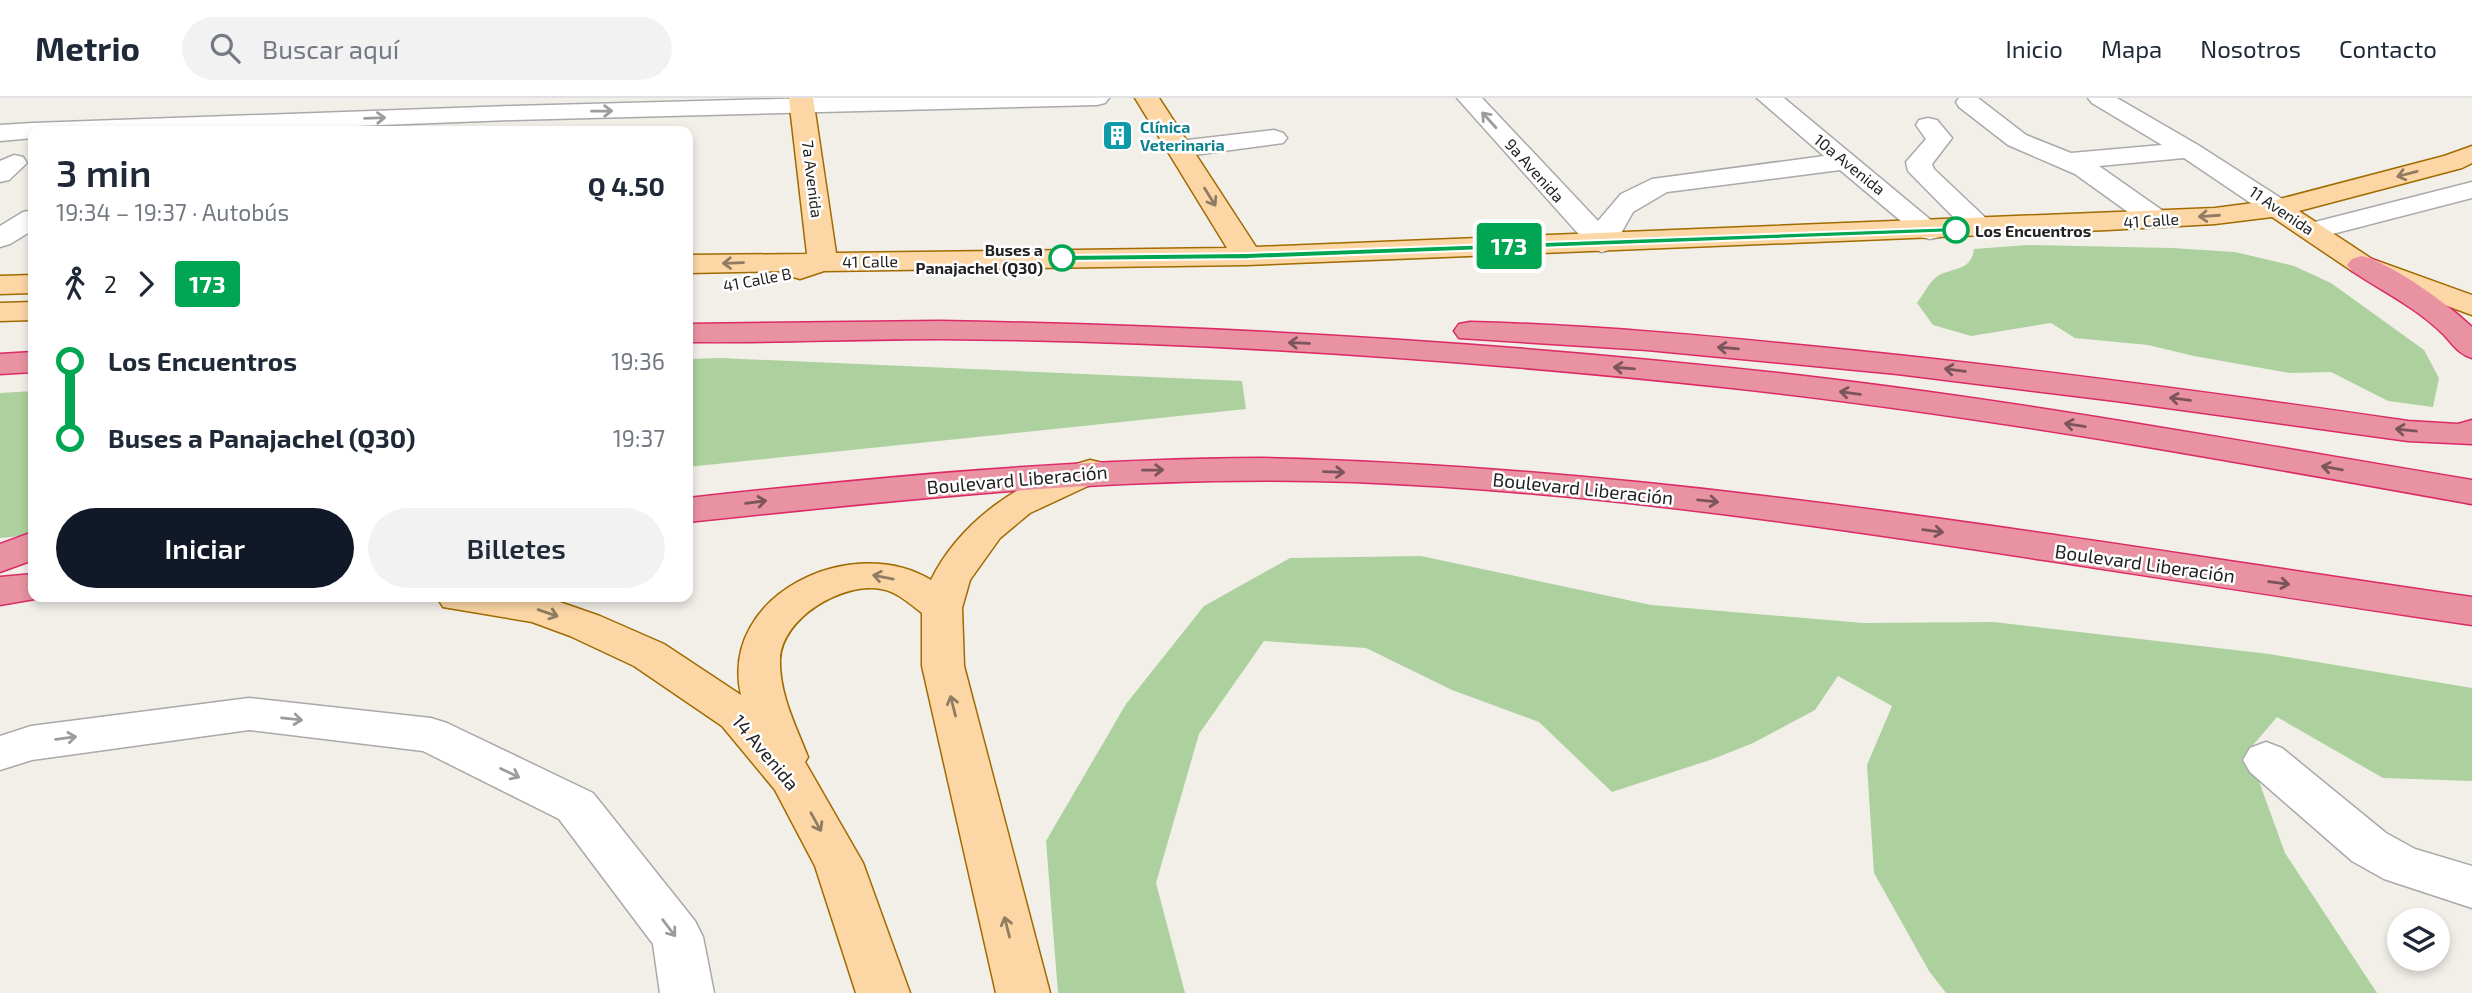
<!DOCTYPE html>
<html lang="es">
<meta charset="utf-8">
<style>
:root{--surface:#fff;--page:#f2f2f3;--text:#1f2937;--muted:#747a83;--line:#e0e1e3;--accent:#111827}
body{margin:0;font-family:"Exo 2",sans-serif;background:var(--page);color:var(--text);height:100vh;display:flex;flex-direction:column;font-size:26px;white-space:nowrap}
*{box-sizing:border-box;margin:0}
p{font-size:23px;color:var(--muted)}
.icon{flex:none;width:38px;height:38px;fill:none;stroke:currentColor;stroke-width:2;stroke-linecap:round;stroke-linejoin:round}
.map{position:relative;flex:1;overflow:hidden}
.drawer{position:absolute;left:28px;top:28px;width:665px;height:476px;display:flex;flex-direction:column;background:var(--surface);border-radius:14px;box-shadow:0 4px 10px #0003}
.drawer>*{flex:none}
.badge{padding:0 14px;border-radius:5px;font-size:24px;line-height:46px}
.controls{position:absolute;left:2387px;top:810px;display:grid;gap:14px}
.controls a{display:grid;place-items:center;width:63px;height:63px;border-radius:50%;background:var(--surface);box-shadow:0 4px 10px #0003;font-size:35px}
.map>.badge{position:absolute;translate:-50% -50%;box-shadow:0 0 0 4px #fff}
.legs{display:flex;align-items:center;gap:10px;height:77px;padding:0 28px;font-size:23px}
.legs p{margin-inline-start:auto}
.headline{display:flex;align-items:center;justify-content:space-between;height:119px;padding:0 28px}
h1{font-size:38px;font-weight:600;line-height:52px}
.cta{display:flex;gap:14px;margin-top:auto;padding:14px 28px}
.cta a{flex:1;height:80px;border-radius:42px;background:var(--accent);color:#fff;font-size:28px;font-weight:600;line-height:80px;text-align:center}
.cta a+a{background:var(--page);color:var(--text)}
ul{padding:0 28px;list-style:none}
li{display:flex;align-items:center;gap:24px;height:77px;font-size:26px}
li i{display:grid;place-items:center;width:10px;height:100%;margin:0 9px;background:currentColor}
li i::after{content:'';width:18px;height:18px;margin:-9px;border:5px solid;border-radius:50%;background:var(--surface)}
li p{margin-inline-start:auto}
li:first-child i{background:linear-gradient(#0000 50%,currentColor 0)}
li:last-child i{background:linear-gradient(currentColor 50%,#0000 0)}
header{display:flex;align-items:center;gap:42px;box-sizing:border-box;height:98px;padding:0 35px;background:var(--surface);border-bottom:2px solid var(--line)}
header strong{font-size:33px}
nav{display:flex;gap:38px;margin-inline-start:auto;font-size:24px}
.search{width:490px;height:63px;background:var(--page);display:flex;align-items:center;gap:18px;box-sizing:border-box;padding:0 24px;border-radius:38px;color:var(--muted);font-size:26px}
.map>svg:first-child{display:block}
.forest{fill:#add19e}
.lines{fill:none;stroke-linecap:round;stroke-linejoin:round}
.minor-casing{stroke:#a9a9a9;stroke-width:3}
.major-casing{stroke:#a06b00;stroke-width:3}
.highway-casing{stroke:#dc2a67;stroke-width:3}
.minor{fill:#fff;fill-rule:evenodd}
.major{fill:#fcd6a4;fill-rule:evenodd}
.highway{fill:#e892a2;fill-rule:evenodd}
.oneway{stroke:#9c9c9c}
.oneway2{stroke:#8f7c63}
.oneway3{stroke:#7b545c}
.line-1{fill:#00a651;stroke:#fff;stroke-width:2}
.stop-1-dot{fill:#fff;stroke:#00a651;stroke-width:3.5}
.labels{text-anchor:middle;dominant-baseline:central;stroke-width:5;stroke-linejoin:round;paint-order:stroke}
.far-culture-label{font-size:16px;font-weight:bold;fill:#0d838f;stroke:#fff;text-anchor:start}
.far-street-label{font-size:16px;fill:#222;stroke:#fff}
.far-stop-label{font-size:16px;font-weight:bold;fill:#222;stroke:#fff;text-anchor:start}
.street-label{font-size:19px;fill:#222;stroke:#fff}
</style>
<header>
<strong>Metrio</strong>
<div class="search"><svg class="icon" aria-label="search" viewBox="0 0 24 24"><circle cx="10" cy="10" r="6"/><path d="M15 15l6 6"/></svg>Buscar aquí</div>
<nav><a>Inicio</a><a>Mapa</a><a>Nosotros</a><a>Contacto</a></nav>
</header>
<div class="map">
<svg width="2472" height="895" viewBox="0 0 2472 895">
<rect width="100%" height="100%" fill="#f2efe9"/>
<g class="forest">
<path d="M2028,147L2172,150L2235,154L2294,168L2331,185L2424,252L2439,280L2433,309L2388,303L2331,274L2290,275L2194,258L2148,247L2075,240L2051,225L1971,238L1933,227L1917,205C1922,198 1928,187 1934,181C1948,168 1971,176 1974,151Z"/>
<path d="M721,260L1242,283L1246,311L688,369V261Z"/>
<path d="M33,293V437L0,440V295Z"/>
<path d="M1421,458L1651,507L1863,525L1994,524L2269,556L2472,590V683L2383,680L2277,619L2248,653L2285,755L2377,895H1946L1929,873L1874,775L1867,667L1892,608L1838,578L1815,612L1753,645L1713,661L1612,694L1539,624L1452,592L1366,550L1264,543L1199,636L1156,785L1185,895H1058L1046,743L1126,606L1204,508L1290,460Z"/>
</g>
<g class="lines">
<defs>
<g id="minor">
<path d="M814,0H1109L1105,5L1097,7L513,22L227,33H33V40L0,43V27L33,25L513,8Z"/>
<path d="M1457,0H1482L1598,123L1621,96L1652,81L1824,58L1757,0H1784L1944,133L1940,139L1930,141L1920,139L1840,72L1667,94L1633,114L1612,151L1602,154L1592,151Z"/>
<path d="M1959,0H1978L2026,37L2071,55L2162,47L2092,5L2088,0H2117L2198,47L2287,104L2291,110L2287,116L2277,118L2267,116L2184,60L2099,68L2166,115L2170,121L2166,127L2156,129L2146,127L2075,76L2008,47L1959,9L1956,4Z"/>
<path d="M1928,20L1937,22L1952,40L1932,66L1934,71L1991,125L1995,131L1991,137L1981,139L1971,137L1908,73L1906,64L1926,41L1916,27L1919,22Z"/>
<path d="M1274,32L1283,35L1287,40L1283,45L1179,59L1170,56L1166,51L1170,46L1179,43Z"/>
<path d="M14,57L23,59L27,65L9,82L0,84V63Z"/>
<path d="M2472,84V100L2313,141L2303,139L2299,133L2303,127Z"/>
<path d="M33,112V132L10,146L0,149V128L23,114Z"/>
<path d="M249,600L431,620L447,625L593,695L695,823L703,839L714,895H660L653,846L559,721L423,653L249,632L32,662L0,672V638L31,628Z"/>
<path d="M2266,644L2282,650L2386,735L2415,751L2472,768V810L2384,781L2352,763L2250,674L2243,662L2250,650Z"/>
</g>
<g id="major">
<path d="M789,0H813L836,155L1227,150L1135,0H1159L1256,149L2215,110L2276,102L2444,58L2472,48V65L2462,70L2299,113L2372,161L2472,197V217L2352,173L2272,119L2215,126L2107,132L1247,167L824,173L800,181L790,178L786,173L688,175V157L807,156Z"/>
<path d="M33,177V195L0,196V178Z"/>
<path d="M33,204V222L0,223V205Z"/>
<path d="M1090,362L1103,365L1108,373L1103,381L1030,415L1000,440L970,482L962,510L964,568L1050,895H996L922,568V515C910,506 896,493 881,491C842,484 782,520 780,561C779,596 796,628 808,659L805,664L863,765L910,895H856L815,768L775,692L722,628L634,568L570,538L532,524L443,509L437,499H543L551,501L600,518L664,546L741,597C718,496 853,434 931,482C961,421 1025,379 1090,362Z"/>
</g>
<g id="highway">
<path d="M2362,158C2393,166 2449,207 2472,229V260C2458,256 2453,246 2443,236C2417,210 2382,193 2352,173L2347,167L2352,161Z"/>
<path d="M940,223C1234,228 1529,246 1821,280C2039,306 2256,346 2472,382V406C2226,362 1981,317 1732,290C1470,262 1205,243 940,241C856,241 772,245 688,244V226Z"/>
<path d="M1470,224C1590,227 1710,238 1829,250C2023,269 2215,295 2408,323L2458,326L2472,322V346L2408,343L2116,303L1897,276L1647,252L1459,240L1454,233L1459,226Z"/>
<path d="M33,254V274L0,276V256Z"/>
<path d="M1263,360C1669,369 2070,441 2472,499V527C2329,506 2186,484 2044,462C1815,427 1585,393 1354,384C1130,376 909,401 688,424V400C879,379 1070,361 1263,360Z"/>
<path d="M33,434V462L0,474V446Z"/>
<path d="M33,476V499H46L0,507V479Z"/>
</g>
</defs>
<use href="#minor" class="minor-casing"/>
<use href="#major" class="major-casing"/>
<use href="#highway" class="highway-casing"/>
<use href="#minor" class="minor"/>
<use href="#major" class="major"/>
<use href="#highway" class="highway"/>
</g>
<defs><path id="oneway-shaft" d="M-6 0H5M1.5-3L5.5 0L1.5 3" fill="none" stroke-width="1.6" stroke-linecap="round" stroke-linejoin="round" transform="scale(1.75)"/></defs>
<g class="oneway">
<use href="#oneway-shaft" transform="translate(602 13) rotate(-1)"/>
<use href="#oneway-shaft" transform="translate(375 20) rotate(-2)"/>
<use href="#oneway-shaft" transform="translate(1489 22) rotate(-132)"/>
<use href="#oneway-shaft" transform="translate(292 621) rotate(6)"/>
<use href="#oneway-shaft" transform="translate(66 640) rotate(-8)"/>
<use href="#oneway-shaft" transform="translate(510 675) rotate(26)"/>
<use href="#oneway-shaft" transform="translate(669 830) rotate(53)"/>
</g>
<g class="oneway2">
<use href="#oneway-shaft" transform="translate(2407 76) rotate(165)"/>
<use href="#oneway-shaft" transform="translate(1210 99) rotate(58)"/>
<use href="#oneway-shaft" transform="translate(2209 118) rotate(176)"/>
<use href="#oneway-shaft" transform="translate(733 165) rotate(178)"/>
<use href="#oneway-shaft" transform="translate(883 479) rotate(-169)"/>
<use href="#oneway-shaft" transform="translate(548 515) rotate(19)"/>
<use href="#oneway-shaft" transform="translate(953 608) rotate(-104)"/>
<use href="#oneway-shaft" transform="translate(816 724) rotate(61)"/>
<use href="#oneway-shaft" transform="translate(1007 829) rotate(-104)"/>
</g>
<g class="oneway3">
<use href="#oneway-shaft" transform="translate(1299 245) rotate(-178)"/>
<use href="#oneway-shaft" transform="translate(1728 250) rotate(-175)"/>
<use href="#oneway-shaft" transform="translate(1624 270) rotate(-175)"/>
<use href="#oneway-shaft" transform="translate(1955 272) rotate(-173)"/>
<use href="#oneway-shaft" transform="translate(1850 295) rotate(-172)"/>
<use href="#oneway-shaft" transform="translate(2180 301) rotate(-172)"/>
<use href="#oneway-shaft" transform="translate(2075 327) rotate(-171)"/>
<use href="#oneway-shaft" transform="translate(2406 332) rotate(-174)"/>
<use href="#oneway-shaft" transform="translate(2332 370) rotate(-170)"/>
<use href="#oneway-shaft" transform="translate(1153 372) rotate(-1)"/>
<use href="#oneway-shaft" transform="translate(1334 374) rotate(2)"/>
<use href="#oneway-shaft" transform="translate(1708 403) rotate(6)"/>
<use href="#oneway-shaft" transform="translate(756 404) rotate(-7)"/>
<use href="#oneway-shaft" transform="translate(1933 433) rotate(8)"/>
<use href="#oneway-shaft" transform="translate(2279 485) rotate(8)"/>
</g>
<path class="line-1" d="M1956,129L1961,132L1959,134L1248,161L1062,163L1057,160L1062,157L1248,155Z"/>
<defs>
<symbol id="building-square" viewBox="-11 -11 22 22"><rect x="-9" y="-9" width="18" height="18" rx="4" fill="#0f9aa8" stroke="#fff"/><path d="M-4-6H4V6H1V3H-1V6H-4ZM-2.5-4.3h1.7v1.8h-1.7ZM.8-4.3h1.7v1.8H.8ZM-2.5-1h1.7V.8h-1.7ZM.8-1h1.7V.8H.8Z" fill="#fff"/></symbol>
</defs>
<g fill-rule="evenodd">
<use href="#building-square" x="1100" y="20" width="35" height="35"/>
</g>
<g class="stop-1-dot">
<circle cx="1956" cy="132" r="12"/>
<circle cx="1062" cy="160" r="12"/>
</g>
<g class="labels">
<g class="far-culture-label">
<text x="1140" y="28">Clínica<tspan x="1140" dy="18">Veterinaria</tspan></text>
</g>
<g class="far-street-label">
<text transform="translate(1850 66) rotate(39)">10a Avenida</text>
<text transform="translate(1535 72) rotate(48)">9a Avenida</text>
<text transform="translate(813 81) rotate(83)">7a Avenida</text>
<text transform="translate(2282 112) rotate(34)">11 Avenida</text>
<text transform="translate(2151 122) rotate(-4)">41 Calle</text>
<text transform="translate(870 163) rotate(-1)">41 Calle</text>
<text transform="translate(757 181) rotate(-11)">41 Calle B</text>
</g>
<g class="far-stop-label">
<text x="1975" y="132">Los Encuentros</text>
<text x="1043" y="151" text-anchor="end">Buses a<tspan x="1043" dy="18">Panajachel (Q30)</tspan></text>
</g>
<g class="street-label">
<text transform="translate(1017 381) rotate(-5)">Boulevard Liberación</text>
<text transform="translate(1583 390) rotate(6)">Boulevard Liberación</text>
<text transform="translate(2145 465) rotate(8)">Boulevard Liberación</text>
<text transform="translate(766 654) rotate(50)">14 Avenida</text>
</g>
</g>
</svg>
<div class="controls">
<a><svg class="icon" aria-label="layers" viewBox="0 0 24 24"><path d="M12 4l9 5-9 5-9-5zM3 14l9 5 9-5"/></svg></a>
</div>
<b class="badge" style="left:1509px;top:148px;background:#00a651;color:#fff">173</b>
<section class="drawer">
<div class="headline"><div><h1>3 min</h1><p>19:34 – 19:37 · Autobús</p></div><b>Q 4.50</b></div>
<div class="legs"><svg class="icon" aria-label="walk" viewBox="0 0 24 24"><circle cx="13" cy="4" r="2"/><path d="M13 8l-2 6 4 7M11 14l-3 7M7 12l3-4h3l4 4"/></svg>2<svg class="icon" aria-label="forward" viewBox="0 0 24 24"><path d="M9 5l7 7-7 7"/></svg><b class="badge" style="background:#00a651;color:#fff">173</b></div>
<ul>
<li><i style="color:#00a651"></i><b>Los Encuentros</b><p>19:36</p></li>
<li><i style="color:#00a651"></i><b>Buses a Panajachel (Q30)</b><p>19:37</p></li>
</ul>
<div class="cta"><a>Iniciar</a><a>Billetes</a></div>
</section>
</div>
